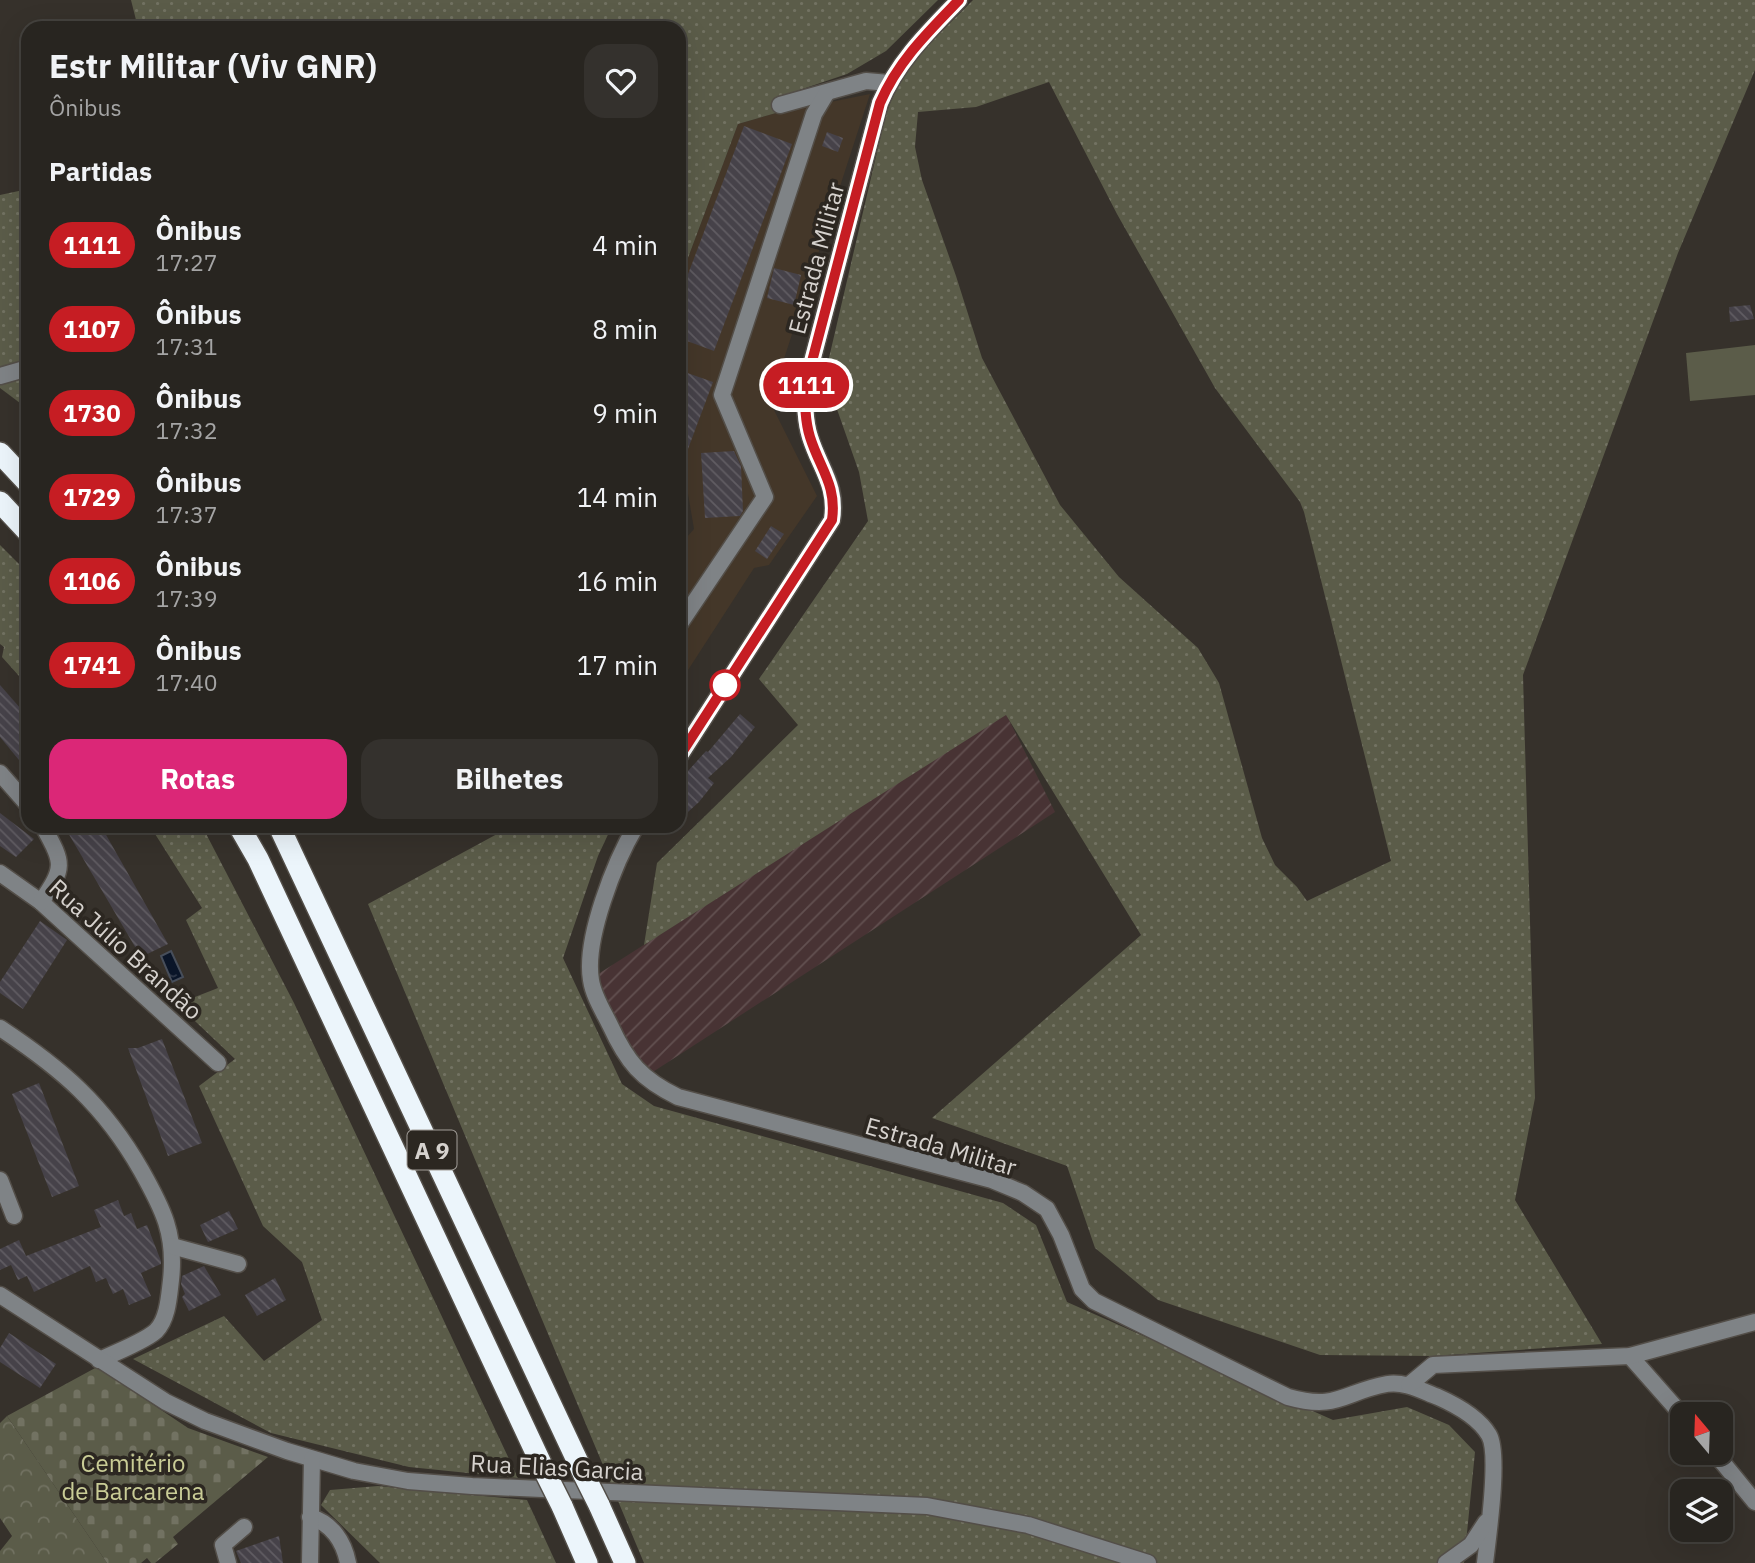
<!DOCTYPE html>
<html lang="pt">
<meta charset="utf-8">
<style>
:root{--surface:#282520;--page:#34312d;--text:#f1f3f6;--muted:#a5a5a5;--line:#44423e;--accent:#db2777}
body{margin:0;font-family:"IBM Plex Sans",sans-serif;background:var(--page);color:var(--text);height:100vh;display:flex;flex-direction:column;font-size:26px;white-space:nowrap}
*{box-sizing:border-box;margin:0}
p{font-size:23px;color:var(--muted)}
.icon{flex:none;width:38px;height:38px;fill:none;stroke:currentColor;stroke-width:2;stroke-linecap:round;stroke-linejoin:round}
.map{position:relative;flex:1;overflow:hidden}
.details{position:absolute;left:21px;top:21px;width:665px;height:812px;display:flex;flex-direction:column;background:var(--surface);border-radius:21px;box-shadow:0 7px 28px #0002,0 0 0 2px var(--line)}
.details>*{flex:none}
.badge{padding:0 14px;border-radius:23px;font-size:24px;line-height:46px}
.needle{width:46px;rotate:341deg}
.controls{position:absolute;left:1670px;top:1402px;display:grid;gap:14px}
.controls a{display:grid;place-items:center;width:63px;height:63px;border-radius:14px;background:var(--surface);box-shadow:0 7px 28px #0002,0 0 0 2px var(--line);font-size:35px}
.map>.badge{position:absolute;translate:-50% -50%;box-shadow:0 0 0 4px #fff}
h2{padding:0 28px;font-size:26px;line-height:63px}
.round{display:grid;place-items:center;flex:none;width:74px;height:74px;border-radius:21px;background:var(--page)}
.head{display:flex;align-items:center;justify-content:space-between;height:119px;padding:0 28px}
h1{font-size:33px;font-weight:700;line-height:52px}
.button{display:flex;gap:14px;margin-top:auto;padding:14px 28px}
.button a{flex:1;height:80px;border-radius:21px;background:var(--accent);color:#fff;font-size:28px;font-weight:700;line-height:80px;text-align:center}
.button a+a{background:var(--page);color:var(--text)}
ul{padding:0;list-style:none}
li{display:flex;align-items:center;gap:21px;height:84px;padding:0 28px}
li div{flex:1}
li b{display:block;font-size:26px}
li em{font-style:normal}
li .badge{min-width:77px;font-weight:700;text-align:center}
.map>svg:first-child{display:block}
.commercial{fill:#443729}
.industrial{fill:url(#industrial-furrows)}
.grass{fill:url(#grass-dots);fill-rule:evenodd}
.forest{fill:url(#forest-crowns)}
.cemetery{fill:url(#cemetery-stones)}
.park{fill:#5b5c49}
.water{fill:url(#water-ripples);stroke:#474e5a;stroke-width:2}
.building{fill:url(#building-back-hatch)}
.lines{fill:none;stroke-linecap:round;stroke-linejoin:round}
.minor-casing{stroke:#534e48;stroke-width:19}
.highway-casing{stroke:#534e48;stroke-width:24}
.minor{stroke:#7f8386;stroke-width:16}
.highway{stroke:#ecf5fb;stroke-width:21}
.highway-bridge-casing{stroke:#534e48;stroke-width:24;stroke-linecap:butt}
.highway-bridge{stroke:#ecf5fb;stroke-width:21}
.line-casing{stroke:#fff;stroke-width:16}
.line{stroke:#c61d23;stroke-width:10}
.stop-dot{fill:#fff;stroke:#c61d23;stroke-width:3.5}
.labels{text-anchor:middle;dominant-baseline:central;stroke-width:7;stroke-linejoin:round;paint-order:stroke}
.shield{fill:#2c2721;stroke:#a39f9a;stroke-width:2}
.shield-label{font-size:23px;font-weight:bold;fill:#d6d2ce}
.street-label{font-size:24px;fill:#d6d2ce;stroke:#2c2721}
.park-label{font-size:24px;fill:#c9cc96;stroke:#2c2721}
</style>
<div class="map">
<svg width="1755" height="1563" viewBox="0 0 1755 1563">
<defs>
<pattern id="industrial-furrows" width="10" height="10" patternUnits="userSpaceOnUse" patternTransform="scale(1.75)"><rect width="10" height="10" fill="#483334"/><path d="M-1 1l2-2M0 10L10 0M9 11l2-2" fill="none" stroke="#625050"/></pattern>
<pattern id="grass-dots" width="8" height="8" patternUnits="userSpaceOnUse" patternTransform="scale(1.75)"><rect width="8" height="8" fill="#5b5c49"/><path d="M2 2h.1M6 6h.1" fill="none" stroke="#727262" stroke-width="1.8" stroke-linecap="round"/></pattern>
<pattern id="forest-crowns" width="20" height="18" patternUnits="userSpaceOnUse" patternTransform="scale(1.75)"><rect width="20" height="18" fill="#5b5c49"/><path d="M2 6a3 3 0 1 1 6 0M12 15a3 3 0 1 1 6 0" fill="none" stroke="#727262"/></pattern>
<pattern id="cemetery-stones" width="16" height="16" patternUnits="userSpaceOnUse" patternTransform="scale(1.75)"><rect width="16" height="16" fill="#5b5c49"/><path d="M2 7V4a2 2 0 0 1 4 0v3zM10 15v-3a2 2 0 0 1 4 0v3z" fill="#727262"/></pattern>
<pattern id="water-ripples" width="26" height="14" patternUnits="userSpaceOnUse" patternTransform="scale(1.75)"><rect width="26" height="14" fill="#0a1528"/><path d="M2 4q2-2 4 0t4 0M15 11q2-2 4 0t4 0" fill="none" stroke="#2d3646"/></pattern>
<pattern id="building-back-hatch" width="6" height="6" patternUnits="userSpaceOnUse" patternTransform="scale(1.75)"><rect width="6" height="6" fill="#464249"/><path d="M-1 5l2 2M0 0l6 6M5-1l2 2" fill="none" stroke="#605c62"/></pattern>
</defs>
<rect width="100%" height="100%" fill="#36312b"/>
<path class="commercial" d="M870,94L770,402L817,496L769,565L754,568L679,684V546L694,529L679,441V282L738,124L776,113Z"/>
<path class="industrial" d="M1006,714L1055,812L645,1077L595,976Z"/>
<g class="grass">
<path d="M131,0H938L886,51L847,74L773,99L776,113L738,124L679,282V28H138Z"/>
<path d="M973,0H1755V70L1678,253L1523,675L1535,1098L1515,1200L1602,1344L1433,1356L1320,1355L1158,1300L1095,1248L1067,1166L932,1118L1141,935L1006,715L644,945L657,863L798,725L759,679L868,521L859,472L825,375L884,122C898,69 936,38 973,0ZM1049,82L1117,214L1215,388L1300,502L1304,512L1391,861L1307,901L1297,887L1275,865L1262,838L1219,683L1198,648L1119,577L1060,505L982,358L956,276L922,180L915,147L918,112L976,107Z"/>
<path d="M28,189V409L0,388V195Z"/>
<path d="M0,545L28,573V686L2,657L4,647L0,644Z"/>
<path d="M150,826H202L294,1003L518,1478L409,1467L271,1433L133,1359L224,1316L264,1361L322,1320L302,1262L263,1226L199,1086L235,1059L177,1004L218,988L186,920L202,908Z"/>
<path d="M512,826H612L598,856L563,958L622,1084L654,1106L1003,1203L1036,1225L1067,1302L1333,1420L1407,1407L1449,1425L1475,1452L1464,1563H644L368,904Z"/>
<path d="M378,1486L527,1500L556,1563H380L321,1505L330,1490Z"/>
</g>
<path class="forest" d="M7,1416L107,1563H0V1551L12,1536L0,1518V1423Z"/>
<path class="cemetery" d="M97,1367L188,1428L268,1457L173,1537L178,1544L155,1563H151L147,1558L141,1563H107L7,1416Z"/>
<path class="park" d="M1755,345V395L1690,401L1686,353Z"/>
<path class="water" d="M171,951L183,977L172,982L161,956Z"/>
<g class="building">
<path d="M744,126L792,144L714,351L679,338V298Z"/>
<path d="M827,132L843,138L838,152L822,146Z"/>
<path d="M774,268L801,275L794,305L767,298Z"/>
<path d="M1750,305L1754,319L1730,322L1729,307Z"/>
<path d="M679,370L713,382L688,449L679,432Z"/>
<path d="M734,451L741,466L743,511L740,516L705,518L701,453Z"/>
<path d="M771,526L784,534L767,559L755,551Z"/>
<path d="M0,685L28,717V771L0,737Z"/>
<path d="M740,714L755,727L731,757L708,778L714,783L699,802L679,820V781L706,751L708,752Z"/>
<path d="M0,813L34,839L16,857L0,846Z"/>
<path d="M64,826H101L168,944L141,957Z"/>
<path d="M40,921L67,940L23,1009L0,993V982Z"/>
<path d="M162,1039L202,1143L168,1156L128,1048H138Z"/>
<path d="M39,1083L79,1186L52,1197L12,1094Z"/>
<path d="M118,1200L124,1216L131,1213L137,1229L147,1225L161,1261V1264L141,1273L151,1296L129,1305L123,1289L113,1294L106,1278L96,1282L90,1266L34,1292L27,1276L18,1280L11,1265L0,1270V1249L19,1240L26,1256L101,1227L94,1210Z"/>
<path d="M229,1211L238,1229L208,1242L200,1225Z"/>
<path d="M204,1266L221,1295L189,1311L182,1297L185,1294L181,1284L182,1276Z"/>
<path d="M275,1278L286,1300L257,1316L245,1295Z"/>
<path d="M9,1333L56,1364L40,1388L0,1362V1348Z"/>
<path d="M279,1536L283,1563H241L236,1551Z"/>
</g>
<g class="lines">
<defs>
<g id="minor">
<path d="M780,105L866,81L889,83"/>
<path d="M0,376L28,368"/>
<path d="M679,625L765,497L722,395L814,114L826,94"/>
<path d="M679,757L832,520C838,485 820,469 810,437C805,421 805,404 805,388L880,103C898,61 928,32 959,0"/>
<path d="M0,773L28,805"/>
<path d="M636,826C615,861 584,939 591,980C593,995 603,1011 610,1025C627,1062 641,1079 678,1097L992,1180L1023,1193L1047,1209L1061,1235L1082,1289L1094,1301L1288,1397C1338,1411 1343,1392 1387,1384C1405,1381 1422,1391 1438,1397C1456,1405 1479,1418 1489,1435C1500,1454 1488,1537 1485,1563"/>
<path d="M0,873L41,902L218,1063"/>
<path d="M41,902C66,866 63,863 43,826"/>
<path d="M0,1028C62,1069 104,1105 141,1170C163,1209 176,1234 171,1280C169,1296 168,1319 156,1331C145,1341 113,1354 99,1360"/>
<path d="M0,1180L14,1216"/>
<path d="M172,1246L238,1264"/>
<path d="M0,1295L166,1402L205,1421L287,1451L354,1471L408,1481L472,1486L927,1506L1028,1525L1148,1563"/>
<path d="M1630,1356L1682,1415"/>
<path d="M1409,1385L1433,1365L1630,1356L1755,1322"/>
<path d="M1714,1452L1755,1502"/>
<path d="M310,1517C332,1523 344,1542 348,1563"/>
<path d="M228,1563L223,1545L244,1527"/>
<path d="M310,1563L312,1459"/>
<path d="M1446,1563L1471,1545L1486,1522"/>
</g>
<g id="highway">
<path d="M0,453L28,483"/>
<path d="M0,502L28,532"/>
<path d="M239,826L258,859L545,1472"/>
<path d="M279,826L584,1475"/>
<path d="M599,1505L625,1563"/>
<path d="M562,1506L587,1563"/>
</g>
</defs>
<use href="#minor" class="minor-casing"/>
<use href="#highway" class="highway-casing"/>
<use href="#minor" class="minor"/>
<use href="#highway" class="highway"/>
<defs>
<g id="highway-bridge">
<path d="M545,1472L562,1506"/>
<path d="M584,1475L599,1505"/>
</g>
</defs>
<use href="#highway-bridge" class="highway-bridge-casing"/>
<use href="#highway-bridge" class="highway-bridge"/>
</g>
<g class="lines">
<defs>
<path id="line" d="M679,757L832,520C837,485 820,469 810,437C805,421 805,404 805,388L880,103C898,61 928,32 959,0"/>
</defs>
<use href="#line" class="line-casing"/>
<use href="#line" class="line"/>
</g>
<circle class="stop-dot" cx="725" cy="685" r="14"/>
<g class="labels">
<rect class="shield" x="407.5" y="1130.5" width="49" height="39" rx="5"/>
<g class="shield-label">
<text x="432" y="1150">A 9</text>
</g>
<g class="street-label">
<text transform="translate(816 258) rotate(-75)">Estrada Militar</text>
<text transform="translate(126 949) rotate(42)">Rua Júlio Brandão</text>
<text transform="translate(941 1146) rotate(16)">Estrada Militar</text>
<text transform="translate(557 1467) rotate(3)">Rua Elias Garcia</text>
</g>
<g class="park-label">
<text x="133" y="1463">Cemitério<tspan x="133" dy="28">de Barcarena</tspan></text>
</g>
</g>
</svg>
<div class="controls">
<a><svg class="needle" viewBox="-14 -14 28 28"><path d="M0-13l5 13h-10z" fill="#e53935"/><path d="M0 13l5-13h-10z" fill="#a5a5a5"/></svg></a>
<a><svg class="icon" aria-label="layers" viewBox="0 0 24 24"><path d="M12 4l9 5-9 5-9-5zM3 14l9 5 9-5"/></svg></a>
</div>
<b class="badge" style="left:806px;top:385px;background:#c61d23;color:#fff">1111</b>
<section class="details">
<div class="head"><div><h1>Estr Militar (Viv GNR)</h1><p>Ônibus</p></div><a class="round"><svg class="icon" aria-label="heart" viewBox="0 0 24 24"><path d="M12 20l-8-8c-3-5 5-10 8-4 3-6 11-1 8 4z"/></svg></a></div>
<h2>Partidas</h2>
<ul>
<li><span class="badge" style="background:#c61d23;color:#fff">1111</span><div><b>Ônibus</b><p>17:27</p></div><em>4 min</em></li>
<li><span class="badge" style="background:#c61d23;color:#fff">1107</span><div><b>Ônibus</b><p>17:31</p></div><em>8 min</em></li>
<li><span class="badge" style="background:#c61d23;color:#fff">1730</span><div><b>Ônibus</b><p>17:32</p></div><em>9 min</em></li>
<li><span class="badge" style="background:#c61d23;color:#fff">1729</span><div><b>Ônibus</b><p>17:37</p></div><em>14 min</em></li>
<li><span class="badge" style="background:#c61d23;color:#fff">1106</span><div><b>Ônibus</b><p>17:39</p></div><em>16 min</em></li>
<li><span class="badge" style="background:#c61d23;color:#fff">1741</span><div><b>Ônibus</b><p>17:40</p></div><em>17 min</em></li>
</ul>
<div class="button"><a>Rotas</a><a>Bilhetes</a></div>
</section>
</div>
